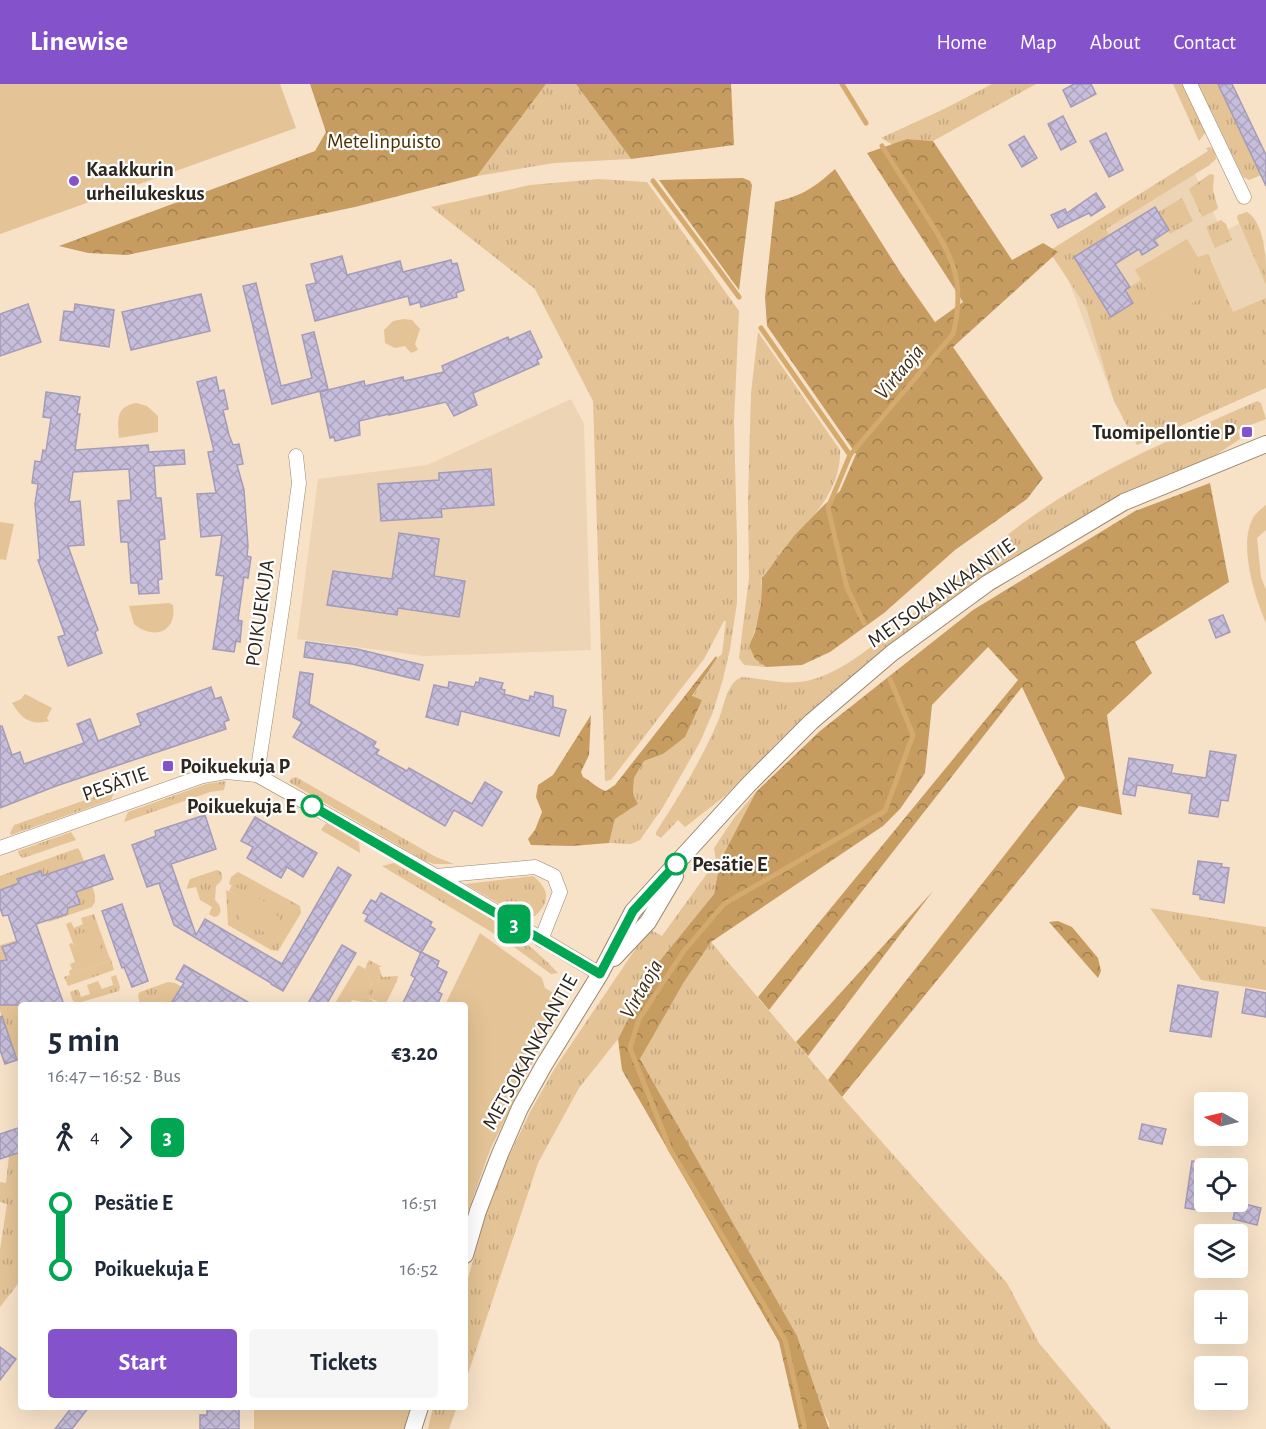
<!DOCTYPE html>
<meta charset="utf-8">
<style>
:root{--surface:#fff;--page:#f6f6f7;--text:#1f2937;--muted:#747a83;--accent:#8452ca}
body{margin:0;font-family:"Alegreya Sans",sans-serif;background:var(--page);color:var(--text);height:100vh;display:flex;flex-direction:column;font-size:22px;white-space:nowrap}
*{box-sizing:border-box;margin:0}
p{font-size:20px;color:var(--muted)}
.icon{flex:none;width:33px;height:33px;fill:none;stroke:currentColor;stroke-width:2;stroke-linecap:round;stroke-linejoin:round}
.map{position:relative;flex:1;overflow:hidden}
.sheet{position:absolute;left:18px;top:918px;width:450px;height:408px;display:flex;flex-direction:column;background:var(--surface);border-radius:6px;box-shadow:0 6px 24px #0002}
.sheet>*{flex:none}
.badge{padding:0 12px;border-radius:9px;font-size:21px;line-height:39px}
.needle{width:39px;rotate:278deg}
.buttons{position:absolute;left:1194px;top:1008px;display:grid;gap:12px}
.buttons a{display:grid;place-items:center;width:54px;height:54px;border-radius:6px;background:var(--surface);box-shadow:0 6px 24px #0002;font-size:30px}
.map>.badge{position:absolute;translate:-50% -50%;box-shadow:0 0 0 3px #fff}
.legs{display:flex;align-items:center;gap:9px;height:66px;padding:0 30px;font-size:20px}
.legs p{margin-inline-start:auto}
.summary{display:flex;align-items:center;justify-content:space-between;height:102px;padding:0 30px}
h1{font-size:33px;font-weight:700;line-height:45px}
.action{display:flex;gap:12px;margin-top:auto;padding:12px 30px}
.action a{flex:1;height:69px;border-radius:6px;background:var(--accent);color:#fff;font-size:24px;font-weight:700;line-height:69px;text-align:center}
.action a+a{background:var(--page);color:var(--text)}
ul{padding:0 30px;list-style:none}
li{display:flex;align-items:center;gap:21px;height:66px;font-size:22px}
li i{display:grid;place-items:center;width:9px;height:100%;margin:0 8px;background:currentColor}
li i::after{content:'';width:15px;height:15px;margin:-8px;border:4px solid;border-radius:50%;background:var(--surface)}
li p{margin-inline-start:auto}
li:first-child i{background:linear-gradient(#0000 50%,currentColor 0)}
li:last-child i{background:linear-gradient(currentColor 50%,#0000 0)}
header{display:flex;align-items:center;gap:36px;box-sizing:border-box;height:84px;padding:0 30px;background:var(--accent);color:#fff}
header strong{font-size:28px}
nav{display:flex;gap:33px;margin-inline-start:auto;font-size:21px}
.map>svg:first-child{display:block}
.built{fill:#edd4b4}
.grass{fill:url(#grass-tufts)}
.forest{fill:url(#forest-crowns)}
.park{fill:#e4c396}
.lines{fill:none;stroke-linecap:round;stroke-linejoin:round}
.stream{stroke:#d5aa6f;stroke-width:5}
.building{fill:url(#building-cross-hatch);stroke:#a49bb8;stroke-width:1.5}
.minor-casing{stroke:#99876e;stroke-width:15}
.tertiary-casing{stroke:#99876e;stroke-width:18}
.minor{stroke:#fff;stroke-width:14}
.tertiary{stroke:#fff;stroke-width:16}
.line-1-casing{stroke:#fff;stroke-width:14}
.line-1{stroke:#00a651;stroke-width:9}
.poi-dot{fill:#8452ca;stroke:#fff;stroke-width:2}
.stop-1-dot{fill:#fff;stroke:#00a651;stroke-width:3}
.labels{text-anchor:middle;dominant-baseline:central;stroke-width:4.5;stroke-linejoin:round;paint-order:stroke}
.park-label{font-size:21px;fill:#4c2f00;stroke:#fff}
.poi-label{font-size:21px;font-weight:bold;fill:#2d261c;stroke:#fff;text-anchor:start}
.street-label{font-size:21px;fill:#2d261c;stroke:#fff}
.stop-label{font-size:21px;font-weight:bold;fill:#2d261c;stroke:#fff;text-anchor:end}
.water-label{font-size:22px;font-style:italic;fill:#412e14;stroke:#fff}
</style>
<header>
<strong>Linewise</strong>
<nav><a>Home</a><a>Map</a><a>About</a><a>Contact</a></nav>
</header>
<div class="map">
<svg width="1266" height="1345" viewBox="0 0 1266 1345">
<defs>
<pattern id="grass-tufts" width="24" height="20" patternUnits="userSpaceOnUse" patternTransform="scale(1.5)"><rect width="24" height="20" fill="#e4c396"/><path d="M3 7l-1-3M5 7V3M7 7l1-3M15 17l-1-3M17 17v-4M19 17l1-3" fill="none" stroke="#c4a781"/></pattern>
<pattern id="forest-crowns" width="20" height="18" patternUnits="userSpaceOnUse" patternTransform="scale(1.5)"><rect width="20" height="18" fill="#c69c61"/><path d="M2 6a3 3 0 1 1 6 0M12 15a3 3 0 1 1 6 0" fill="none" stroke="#a17f4f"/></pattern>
<pattern id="building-cross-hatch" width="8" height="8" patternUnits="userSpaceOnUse" patternTransform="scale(1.5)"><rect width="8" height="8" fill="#c7bedb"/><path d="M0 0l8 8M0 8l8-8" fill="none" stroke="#aba3bb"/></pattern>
</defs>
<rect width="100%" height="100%" fill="#f7e2c7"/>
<g class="built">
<path d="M1191,82L1223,149L1249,133L1266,171V231L1114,317L1058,168Z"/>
<path d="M571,315L584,340L591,566L424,572L297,555L318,395L427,381Z"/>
</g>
<g class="grass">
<path d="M546,0H576L631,75L554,79L477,92Z"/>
<path d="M992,0H1036L933,57L907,55L893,61L881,54L944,25Z"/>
<path d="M1173,0H1183L1206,48L1199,57Z"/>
<path d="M1198,0H1218L1257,83L1266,89L1249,96L1243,93Z"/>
<path d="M1210,63L1215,67L1216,75L1208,82L1106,145L1109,151L1074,173L1111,233L1133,219L1125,206L1141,196L1165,235L1193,186L1202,180L1198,173L1208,170L1233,228L1266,214V304L1137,361L1114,317L1086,223L1049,167L1208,67L1206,64Z"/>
<path d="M1210,90L1214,91L1213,106L1218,124L1216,126L1202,133L1189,105Z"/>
<path d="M599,95L647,98L739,227L734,337L737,456V519L730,565L723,595L713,628L700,658L663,723L640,756L631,760L609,759L615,735L638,720L633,710L634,694L644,677L663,670L702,616L692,613L717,574L722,570L726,537H724L704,575L611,696L605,697L593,317L535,205L431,123L530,101Z"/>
<path d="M1182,114L1193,137L1170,150L1158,128Z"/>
<path d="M1247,128C1266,140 1266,179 1266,201L1237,134L1238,131Z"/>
<path d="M1221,136L1226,140L1232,156L1215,164L1206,143Z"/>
<path d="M758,248L840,366C842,411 802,443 777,475C772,481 765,488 762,494C760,500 762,510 761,517C759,532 755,548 749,562L755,575L766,583L744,581L739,574L749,494L748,416L751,309Z"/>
<path d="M1257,317L1261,319L1266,335L1238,346L1240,355L1207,377L914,543L835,606L779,657L725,712L685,743L678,736L661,754L656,751V748C680,711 702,675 719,635C724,621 728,596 743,593C766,595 788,602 811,596C840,588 866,567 889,549C937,512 981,469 1030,434C1100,384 1179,352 1257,317Z"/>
<path d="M296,693L436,773L454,780H434L425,777L289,698L292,694Z"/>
<path d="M226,697L224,706L210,708L124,738L128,728L206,700Z"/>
<path d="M114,706V709L111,716L11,751L10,749L14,741Z"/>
<path d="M756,708L720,777L714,810L654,884L618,955L579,1004L538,1079L465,1299V1205L486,1130L508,1074L530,1028L555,984L649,845L662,852L716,777L714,764L734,734Z"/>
<path d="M326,739L359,758L360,769L321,746Z"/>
<path d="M71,748L76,756L23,774L19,771L18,767Z"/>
<path d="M78,764L81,769L95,811V818L92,823L49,838L47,834H54L66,830V827L68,826C71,808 82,802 75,781L42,792L41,788L17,796L19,799L0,806V792Z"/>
<path d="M394,779C448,811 516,842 558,889L551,890L503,855L382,782Z"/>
<path d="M217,786L221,788C224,794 221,798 216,802L215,816C220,821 223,826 218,832L214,833L209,830L212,823L200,816L196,803L187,805V803L190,795Z"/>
<path d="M238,788L300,822L301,829L278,867L271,866L228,841L226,806L280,833L266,826L268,820L229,800L231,793Z"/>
<path d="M533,792C549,805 551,817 535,832L513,828L465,800Z"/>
<path d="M1150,824L1266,843V906L1201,896Z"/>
<path d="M94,830L109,872L104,874L80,860L74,862L66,840L71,838L74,844L83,840L81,834Z"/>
<path d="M34,851L40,852L43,858L31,862L2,864L22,921L21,986L0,927V861Z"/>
<path d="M711,858L842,1013L1007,1199L1039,1259L1111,1345H829V1339L640,975L684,898Z"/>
<path d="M111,876L114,886L68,902L64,893Z"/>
<path d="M369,876L382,883H379L382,893L398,892L397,897L385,921L367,913L368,905L372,900L365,885Z"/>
<path d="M116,891L120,903L119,907L78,919L73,917L70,908L78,905L81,913L90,910L87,901L98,897L102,905L113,901L111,893Z"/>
<path d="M168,898L175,899L212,921H177L172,918L170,921L163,918L161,921H140L138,911L140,908Z"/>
<path d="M21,1068V1196L0,1223V1166L7,1120L0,1118V1098L6,1099L9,1072Z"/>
<path d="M433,1323H457L449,1345H428Z"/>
</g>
<g class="forest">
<path d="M310,0H546L477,92L355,123L127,171L88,169L59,162L315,67L326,48Z"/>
<path d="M576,0H731L734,61L631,75Z"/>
<path d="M907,55L933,57L1012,176L1043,159L1058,168L953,263L1043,394L1027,415L955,466L884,529L830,568L802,581L766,583L755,575L749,562L755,548L761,519L762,494L794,452L823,422L840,407L856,370L767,242L765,213L775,118C802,112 815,103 835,85L900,188L935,238L963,218L867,69Z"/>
<path d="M743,94L750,97L752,101L739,206L659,96Z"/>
<path d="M1210,399L1229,498L1135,558L1152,589L1107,631L1122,731L1079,722L842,1013L828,996L1065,694L1022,603L769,926L758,913L1018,596L988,563L932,621L925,689L900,725L883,742L711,858L684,898L640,975L797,1252L829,1345H799L779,1258L622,986L618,955L654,884L714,810L720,777L756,708L820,647L973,526L1135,427Z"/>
<path d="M716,572L717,574L692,612L702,616L685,653L663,670L644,677L634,694L633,710L638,720L615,735L609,759L572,762L531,761L528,755L535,746L542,728L536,713L538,701L553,691L591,631L589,671L581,688L583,693C591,697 598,705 606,707L615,701Z"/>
<path d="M933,807L808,972L796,958Z"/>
<path d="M1058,837L1072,843L1098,874L1101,887L1098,894L1049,838Z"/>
</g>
<g class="park">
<path d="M0,0H280L296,44L0,150Z"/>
<path d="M1187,155L1202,180L1193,186L1208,210L1165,235L1135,186Z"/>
<path d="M404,235L412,236L420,245L415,260L418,266L411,269L405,262L395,264L385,259L384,246L393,237Z"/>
<path d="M136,319L147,322L158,332V348L119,354C118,336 115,323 136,319Z"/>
<path d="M1266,421V446L1257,454L1261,493L1266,506V539C1255,514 1238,461 1253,434C1256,429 1261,425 1266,421Z"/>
<path d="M0,438L14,440L6,476L0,475Z"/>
<path d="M169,519L173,521C177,549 153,556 134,540L129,522Z"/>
<path d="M25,610L52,624L47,634L49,637C30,642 21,634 12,619L21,615Z"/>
<path d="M232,801L269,820L266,826L280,833L270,851L239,835L237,812L229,807Z"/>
<path d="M93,845L104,873L109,872L111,876L70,891L69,887L72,885L70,880L75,878L69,860L72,859L74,862L79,860L76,851Z"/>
<path d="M480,849L542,894L545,904L552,908L560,897L562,918L490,1066L465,1136V921H445Z"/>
<path d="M358,881L365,885L372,900L368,905L367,913L380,921L352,916L349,921H334Z"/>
<path d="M254,1323H411L404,1345H254Z"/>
</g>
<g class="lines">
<g class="stream">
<path d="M842,0L866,39"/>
<path d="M653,97L739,213"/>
<path d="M761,244L850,371"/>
<path d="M864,539L847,504L828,424L850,371L953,250C967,195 951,170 922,125C909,104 895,83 882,62"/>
<path d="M805,1345L785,1256L670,1065L630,964L639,935L683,868L724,820L885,727L913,651L890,595"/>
</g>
</g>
<g class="building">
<path d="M1074,0H1091L1096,10L1071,23L1063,6Z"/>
<path d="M1218,0H1232L1266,71V102Z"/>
<path d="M1063,32L1076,58L1061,66L1048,40Z"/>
<path d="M1106,49L1123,86L1109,93L1090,57Z"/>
<path d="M1024,52L1037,74L1022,83L1009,61Z"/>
<path d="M1096,109L1105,123L1091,132L1089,129L1058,144L1051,131L1065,125L1067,129Z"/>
<path d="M1155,123L1169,146L1154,156L1158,161L1142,171L1139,165L1115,180L1130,203L1125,206L1133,219L1111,233L1074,173Z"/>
<path d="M342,172L347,191L400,177L403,188L451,176L452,180L457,179L464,206L456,209L457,213L421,223L420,218L410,221L408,212L315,237L306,201L316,199L311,180Z"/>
<path d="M256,199L281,302L312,294L302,251L314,248L328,305L272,320L243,202Z"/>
<path d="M201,210L210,247L131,266L122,228Z"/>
<path d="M28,220L41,258L0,272V230Z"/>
<path d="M75,220L114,226L109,263L60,256L64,227L74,228Z"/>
<path d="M530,247L542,273L537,276L539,280L473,309L477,321L454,332L446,318L389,331V330L359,337L360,351L335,357L334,353L330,354L320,308L364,297L365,302L403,293L404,297L444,288L442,282L508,253L509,256Z"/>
<path d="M216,293L219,307L224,306L228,325L223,326L229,351L233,361L239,360L243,380L237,381L244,406L248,462L247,472L251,473L248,494L244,493L238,536L242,537L240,558L236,557L234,568L213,565L224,492L216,491L222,451L201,453L197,410L216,409L208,368L214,367L197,298Z"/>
<path d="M46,308L80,313L77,330H80L75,366L148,361L149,368L184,366L185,380L154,382L156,414H161L165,455L159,456L162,495L158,496L159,509L139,510L138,499H131L128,458H121L118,417L131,416L129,385L73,388L69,418L80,417L84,461L68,462L98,546L95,548L102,569L68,582L58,553L65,551L38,476H40L35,420L38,400L32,399L35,377L41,378L43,366L46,367L51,334L43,333Z"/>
<path d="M491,385L494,421L441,425L442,433L381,437L378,400L439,396V389Z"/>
<path d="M399,449L439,455L434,492L465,497L459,533L398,524L397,531L327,521L333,487L392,495Z"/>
<path d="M1223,531L1230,548L1216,554L1209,536Z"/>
<path d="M306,558L357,565L423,581L419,596L352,580L304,573Z"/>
<path d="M300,588L313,590L309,620L376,658L373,663L379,666L376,670L407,687L409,684L472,720L485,698L502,708L482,742L454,726L445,742L293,653L302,638L293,633Z"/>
<path d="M480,594L503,599L501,605L505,606L504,610L529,617L530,612L534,613L535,608L553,612V623L566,626L559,652L461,627L458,641L426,633L434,601L448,604L449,598L474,603L476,598L479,599Z"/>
<path d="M211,603L215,615L221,613L229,636L224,638L226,645L56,702L0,724V642H2L12,671L20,668L24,680L84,659L77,640L90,635L98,657L141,641L137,630Z"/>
<path d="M1210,667L1236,671L1228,717L1221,716L1218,733L1189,729L1192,710L1137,701L1135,712L1123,710L1129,674L1173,681L1171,689L1206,694Z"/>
<path d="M205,731L216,765L171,780L196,851L205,835L282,880L338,783L351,791L283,907L271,900V899L174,841L159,799L147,803L132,761L156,752L155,747Z"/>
<path d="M255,733L317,769L303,793L287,783L281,794L247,774L253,763L241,757Z"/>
<path d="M104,771L113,795L76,808L80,820L68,824L67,830L36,840L64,921H0V877L7,876L2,863L17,858L8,831L3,832L0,824V806L19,799L17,795L41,787L42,792Z"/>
<path d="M1198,777L1222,780L1221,783L1229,784L1224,819L1200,815V811L1193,810Z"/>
<path d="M381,809L432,838L430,842L435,845L421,869L365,837L368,831L363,829L371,816L376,818Z"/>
<path d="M122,820L148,897L132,903L124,883L122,884L102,827Z"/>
<path d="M342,861L356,869L326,921H307Z"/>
<path d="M421,868L439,877L437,883L447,888L438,908L442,910L437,921H402L415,894L411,891Z"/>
<path d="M184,881L253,921H170L184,899L176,895Z"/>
<path d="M1178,901L1218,908L1211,953L1170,947Z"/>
<path d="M1246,905L1266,909V933L1242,929Z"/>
<path d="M2,932L17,976L5,980L0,966V933Z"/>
<path d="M1142,1040L1166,1045L1162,1060L1139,1055Z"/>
<path d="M21,1043V1068L0,1075V1050Z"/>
<path d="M1192,1077L1204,1079V1127L1185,1124Z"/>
<path d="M1237,1118L1261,1124L1257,1141L1233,1135Z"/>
<path d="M0,1263L16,1275L0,1296Z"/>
<path d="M72,1323H89L72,1345H55Z"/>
<path d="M207,1323H239V1345H200V1331H207Z"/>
</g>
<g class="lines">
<defs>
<g id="minor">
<path d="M1190,0L1244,113"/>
<path d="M257,691L283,519L299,399L296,372"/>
<path d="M0,764L203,692L226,688L257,691L436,792L600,890"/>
<path d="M436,792L535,783L554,792L560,808L541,856"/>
</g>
<g id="tertiary">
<path d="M614,874L648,838L675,792"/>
<path d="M465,1171L478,1127L500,1070L520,1024L544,981L600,890L633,827L749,700L811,638L892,569L988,499L1124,418L1266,360"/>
<path d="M413,1345L420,1323"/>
</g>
</defs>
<use href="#minor" class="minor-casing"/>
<use href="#tertiary" class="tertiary-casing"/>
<use href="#minor" class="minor"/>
<use href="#tertiary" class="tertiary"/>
</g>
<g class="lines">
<defs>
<path id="line-1" d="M312,722L600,890L633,827L676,780"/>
</defs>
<use href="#line-1" class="line-1-casing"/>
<use href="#line-1" class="line-1"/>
</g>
<g class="poi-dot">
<circle cx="74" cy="97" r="6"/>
<rect x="1241" y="342" width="12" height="12" rx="3"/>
<rect x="162" y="676" width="12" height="12" rx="3"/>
</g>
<g class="stop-1-dot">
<circle cx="312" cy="722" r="10"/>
<circle cx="676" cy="780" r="10"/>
</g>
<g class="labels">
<g class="park-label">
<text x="384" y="57">Metelinpuisto</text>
</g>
<g class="poi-label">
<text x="86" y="85">Kaakkurin<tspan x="86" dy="24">urheilukeskus</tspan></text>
<text x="1235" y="348" text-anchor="end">Tuomipellontie P</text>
<text x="180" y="682">Poikuekuja P</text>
</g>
<g class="street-label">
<text transform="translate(941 509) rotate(-35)">METSOKANKAANTIE</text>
<text transform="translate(260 529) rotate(-82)">POIKUEKUJA</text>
<text transform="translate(115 700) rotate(-19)">PESÄTIE</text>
<text transform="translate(530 968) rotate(-61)">METSOKANKAANTIE</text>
</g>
<g class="stop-label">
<text x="296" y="722">Poikuekuja E</text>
<text x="692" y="780" text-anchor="start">Pesätie E</text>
</g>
<g class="water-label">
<text transform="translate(899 288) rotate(-50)">Virtaoja</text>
<text transform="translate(641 905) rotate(-60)">Virtaoja</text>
</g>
</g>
</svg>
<div class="buttons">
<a><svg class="needle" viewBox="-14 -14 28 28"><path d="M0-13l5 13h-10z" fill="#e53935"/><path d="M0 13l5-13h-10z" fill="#747a83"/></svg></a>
<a><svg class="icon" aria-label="locate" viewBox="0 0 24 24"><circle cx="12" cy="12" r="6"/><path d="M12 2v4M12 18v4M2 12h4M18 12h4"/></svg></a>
<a><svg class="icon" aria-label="layers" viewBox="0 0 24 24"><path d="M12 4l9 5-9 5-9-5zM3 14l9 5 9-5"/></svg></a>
<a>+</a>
<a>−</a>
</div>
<b class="badge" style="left:514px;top:840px;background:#00a651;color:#fff">3</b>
<section class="sheet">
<div class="summary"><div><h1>5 min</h1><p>16:47 – 16:52 · Bus</p></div><b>€3.20</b></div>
<div class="legs"><svg class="icon" aria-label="walk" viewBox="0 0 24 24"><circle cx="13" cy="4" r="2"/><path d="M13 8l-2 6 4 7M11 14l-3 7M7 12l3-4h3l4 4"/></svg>4<svg class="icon" aria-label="forward" viewBox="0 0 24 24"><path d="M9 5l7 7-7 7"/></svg><b class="badge" style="background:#00a651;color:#fff">3</b></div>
<ul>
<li><i style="color:#00a651"></i><b>Pesätie E</b><p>16:51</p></li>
<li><i style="color:#00a651"></i><b>Poikuekuja E</b><p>16:52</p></li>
</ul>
<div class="action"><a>Start</a><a>Tickets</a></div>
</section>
</div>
